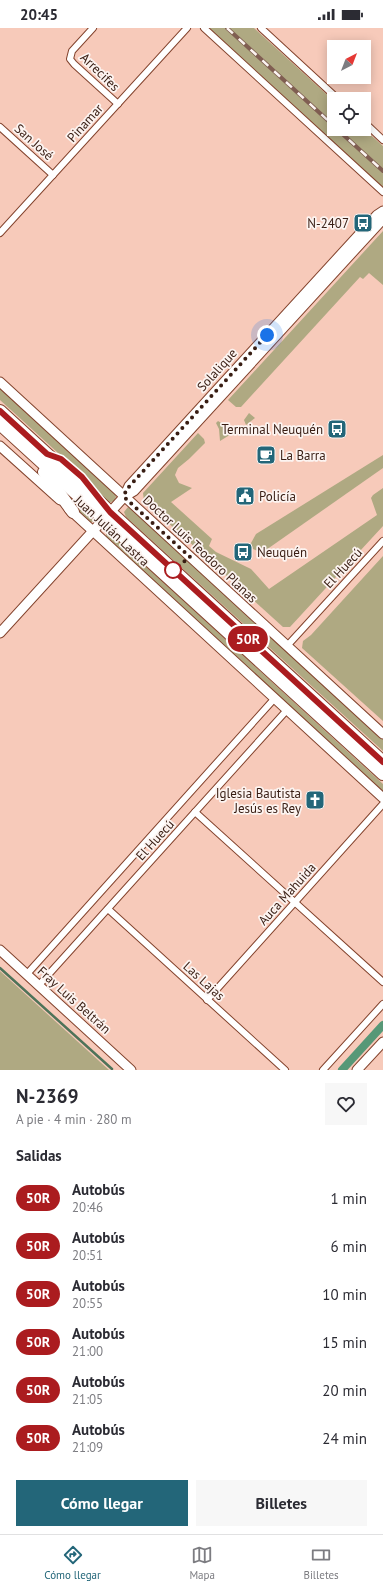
<!DOCTYPE html>
<html lang="es">
<meta charset="utf-8">
<style>
:root{--surface:#fff;--page:#f7f7f7;--text:#2b2b33;--muted:#7c7c81;--line:#e1e1e2;--accent:#236679}
body{margin:0;font-family:"PT Sans",sans-serif;background:var(--page);color:var(--text);height:100vh;display:flex;flex-direction:column;font-size:15px;white-space:nowrap}
*{box-sizing:border-box;margin:0}
p{font-size:13px;color:var(--muted)}
.icon{flex:none;width:22px;height:22px;fill:none;stroke:currentColor;stroke-width:2;stroke-linecap:round;stroke-linejoin:round}
.map{position:relative;height:1042px;overflow:hidden}
.drawer{display:flex;flex-direction:column;background:var(--surface);flex:1}
.drawer>*{flex:none}
.badge{padding:0 8px;border-radius:13px;font-size:14px;line-height:26px}
.needle{width:26px;rotate:42deg}
.buttons{position:absolute;left:327px;top:12px;display:grid;gap:8px}
.buttons a{display:grid;place-items:center;width:44px;height:44px;border-radius:0px;background:var(--surface);box-shadow:0 2px 10px #0003;font-size:20px}
.you{position:absolute;width:20px;height:20px;margin:-10px;border:3px solid #fff;border-radius:50%;background:#1a73e8;box-shadow:0 0 0 6px #1a73e833}
.map>.badge{position:absolute;translate:-50% -50%;box-shadow:0 0 0 2px #fff}
h2{padding:0 16px;font-size:15px;line-height:36px}
.round{display:grid;place-items:center;flex:none;width:42px;height:42px;border-radius:0px;background:var(--page)}
.head{display:flex;align-items:center;justify-content:space-between;height:68px;padding:0 16px}
h1{font-size:19px;font-weight:800;line-height:30px}
.action{display:flex;gap:8px;margin-top:auto;padding:8px 16px}
.action a{flex:1;height:46px;border-radius:0px;background:var(--accent);color:#fff;font-size:16px;font-weight:800;line-height:46px;text-align:center}
.action a+a{background:var(--page);color:var(--text)}
ul{padding:0;list-style:none}
li{display:flex;align-items:center;gap:12px;height:48px;padding:0 16px}
li div{flex:1}
li b{display:block;font-size:15px}
li em{font-style:normal}
li .badge{min-width:44px;font-weight:700;text-align:center}
.status{display:flex;justify-content:space-between;align-items:center;height:28px;padding:0 20px;background:var(--surface);direction:ltr}
.status svg{height:11px;fill:currentColor}
.menu{display:flex;justify-content:space-around;align-items:center;height:56px;border-top:1px solid var(--line);background:var(--surface);font-size:11px;color:var(--muted)}
.menu a{display:grid;justify-items:center;gap:2px}
.menu .current{color:var(--accent)}
.map>svg:first-child{display:block}
.green{fill:#afa982}
.lines{fill:none;stroke-linecap:round;stroke-linejoin:round}
.stream{stroke:#4e7359;stroke-width:2.5}
.canal{stroke:#579877;stroke-width:8}
.street-casing{stroke:#83432d;stroke-width:8}
.secondary-casing{stroke:#83432d;stroke-width:11}
.highway-casing{stroke:#83432d;stroke-width:14}
.street{stroke:#fff;stroke-width:6}
.secondary{stroke:#fff;stroke-width:9}
.highway{stroke:#fff;stroke-width:12}
.rail-casing{stroke:#805e52;stroke-width:4}
.rail{stroke:#fcf4f1;stroke-width:2.5;stroke-dasharray:8;stroke-linecap:butt}
.line-casing{stroke:#fff;stroke-width:9}
.line{stroke:#ab1c1f;stroke-width:6}
.walk{stroke:#381d13;stroke-width:4;stroke-dasharray:0 7.2}
.stop-dot{fill:#fff;stroke:#ab1c1f;stroke-width:2}
.labels{text-anchor:middle;dominant-baseline:central;stroke-width:3.5;stroke-linejoin:round;paint-order:stroke}
.street-label{font-size:13px;fill:#381d13;stroke:#fcf4f1}
.poi-label{font-size:13px;fill:#381d13;stroke:#fcf4f1;text-anchor:end}
</style>
<div class="status"><b>20:45</b><svg viewBox="0 0 49 12"><path d="M0 12V9h3v3zM5 12V6h3v6zM10 12V3h3v9zM15 12V0h3v12zM26 1h20v11H26zM47 4h2v5h-2z"/></svg></div>
<div class="map">
<svg width="383" height="1042" viewBox="0 0 383 1042">
<rect width="100%" height="100%" fill="#f7caba"/>
<g class="green">
<path d="M208,0H254L334,73V101H364L383,118V160Z"/>
<path d="M383,203V257L369,245L363,251L360,249L241,379H236L228,372Z"/>
<path d="M0,360L115,465L116,469L114,473L108,475L94,464L93,457L0,372Z"/>
<path d="M249,385L255,390L246,397L244,392Z"/>
<path d="M218,393C223,397 233,398 236,403L220,413L219,401L216,395Z"/>
<path d="M198,405L204,411L205,415L189,431L178,440L175,447L179,455L192,460L171,474L212,511L209,518L216,524L251,541L269,561L377,487L371,470L373,467L383,460V498L290,599H283L144,473L143,465Z"/>
<path d="M383,427V440L266,522L258,523L253,521L251,515L256,506Z"/>
<path d="M62,463L93,491V494H90L72,478Z"/>
<path d="M128,479L133,481L383,711V723L126,489L124,484Z"/>
<path d="M109,504L126,516L127,521L383,756V765L106,509V506Z"/>
<path d="M383,528V693L302,620L303,613L311,607Z"/>
<path d="M0,943L109,1042H0Z"/>
</g>
<g class="lines">
<path class="stream" d="M0,940L112,1041"/>
<path class="canal" d="M342,1042L383,997"/>
<defs>
<g id="street">
<path d="M93,0L72,23L70,31L74,36L118,76"/>
<path d="M204,0L383,164"/>
<path d="M261,0L338,71"/>
<path d="M364,94L383,112"/>
<path d="M0,99L53,147"/>
<path d="M0,205L187,0"/>
<path d="M287,618L383,513"/>
<path d="M195,784L383,954"/>
<path d="M108,881L285,1042"/>
<path d="M27,946L275,670"/>
<path d="M39,957L287,682"/>
<path d="M207,972L383,776"/>
<path d="M323,1042L383,976"/>
</g>
<g id="secondary">
<path d="M0,354L383,706"/>
<path d="M0,418L60,472"/>
<path d="M124,469L129,458L377,187L383,183"/>
<path d="M69,481L383,770"/>
<path d="M0,605L124,469L134,463L383,191"/>
<path d="M0,922L131,1042"/>
<path d="M357,1042L383,1014"/>
</g>
<g id="highway">
<path d="M0,383L383,734"/>
<path d="M0,396L383,746"/>
<path d="M44,444L73,484"/>
</g>
</defs>
<use href="#street" class="street-casing"/>
<use href="#secondary" class="secondary-casing"/>
<use href="#highway" class="highway-casing"/>
<use href="#street" class="street"/>
<use href="#secondary" class="secondary"/>
<use href="#highway" class="highway"/>
<defs>
<g id="rail">
<path d="M227,0L334,98"/>
<path d="M337,101L383,143"/>
</g>
</defs>
<use href="#rail" class="rail-casing"/>
<use href="#rail" class="rail"/>
</g>
<g class="lines">
<defs>
<path id="line" d="M0,383L47,426L61,431L82,449L110,484L383,734"/>
</defs>
<use href="#line" class="line-casing"/>
<use href="#line" class="line"/>
<path class="walk" d="M173,542L190,529L124,469L126,462L267,307"/>
</g>
<defs>
<symbol id="bus-square" viewBox="-11 -11 22 22"><rect x="-9" y="-9" width="18" height="18" rx="4" fill="#236679" stroke="#fcf4f1"/><path d="M-5-6H5V4H4V6H2V4H-2V6H-4V4H-5ZM-3.5-4V0h7V-4ZM-3.5 1.2v1.5H-2V1.2ZM2 1.2v1.5H3.5V1.2Z" fill="#fff"/></symbol>
<symbol id="cafe-square" viewBox="-11 -11 22 22"><rect x="-9" y="-9" width="18" height="18" rx="4" fill="#236679" stroke="#fcf4f1"/><path d="M-5.5-4.5H6V0H3Q3 3.5 0 3.5H-2.5Q-5.5 3.5-5.5 0ZM3-3.2v2h1.7v-2ZM-6 4.5H4V6H-6Z" fill="#fff"/></symbol>
<symbol id="civic-square" viewBox="-11 -11 22 22"><rect x="-9" y="-9" width="18" height="18" rx="4" fill="#236679" stroke="#fcf4f1"/><path d="M-.6-6.5H3V-4.5H.6V-3L4-1V1h2V6H-6V1h2V-1L-.6-3ZM-1.2 2.5V6h2.4V2.5Z" fill="#fff"/></symbol>
<symbol id="church-square" viewBox="-11 -11 22 22"><rect x="-9" y="-9" width="18" height="18" rx="4" fill="#236679" stroke="#fcf4f1"/><path d="M-1.2-6h2.4v3.5h3.3v2.4h-3.3V6h-2.4V-.1h-3.3v-2.4h3.3Z" fill="#fff"/></symbol>
</defs>
<g fill-rule="evenodd">
<use href="#bus-square" x="352" y="184" width="22" height="22"/>
<use href="#bus-square" x="326" y="390" width="22" height="22"/>
<use href="#cafe-square" x="255" y="416" width="22" height="22"/>
<use href="#civic-square" x="234" y="457" width="22" height="22"/>
<use href="#bus-square" x="232" y="513" width="22" height="22"/>
<use href="#church-square" x="304" y="761" width="22" height="22"/>
</g>
<circle class="stop-dot" cx="173" cy="542" r="8"/>
<g class="labels">
<g class="street-label">
<text transform="translate(100 44) rotate(44)">Arrecifes</text>
<text transform="translate(85 95) rotate(-48)">Pinamar</text>
<text transform="translate(34 114) rotate(42)">San José</text>
<text transform="translate(217 342) rotate(-48)">Solalique</text>
<text transform="translate(112 503) rotate(43)">Juan Julián Lastra</text>
<text transform="translate(200 521) rotate(43)">Doctor Luis Teodoro Planas</text>
<text transform="translate(343 540) rotate(-47)">El Huecú</text>
<text transform="translate(155 812) rotate(-48)">El Huecú</text>
<text transform="translate(287 866) rotate(-48)">Auca Mahuida</text>
<text transform="translate(204 953) rotate(42)">Las Lajas</text>
<text transform="translate(74 972) rotate(42)">Fray Luis Beltrán</text>
</g>
<g class="poi-label">
<text x="349" y="195">N-2407</text>
<text x="323" y="401">Terminal Neuquén</text>
<text x="280" y="427" text-anchor="start">La Barra</text>
<text x="259" y="468" text-anchor="start">Policía</text>
<text x="257" y="524" text-anchor="start">Neuquén</text>
<text x="301" y="765">Iglesia Bautista<tspan x="301" dy="15">Jesús es Rey</tspan></text>
</g>
</g>
</svg>
<div class="buttons">
<a><svg class="needle" viewBox="-14 -14 28 28"><path d="M0-13l5 13h-10z" fill="#e53935"/><path d="M0 13l5-13h-10z" fill="#7c7c81"/></svg></a>
<a><svg class="icon" aria-label="locate" viewBox="0 0 24 24"><circle cx="12" cy="12" r="6"/><path d="M12 2v4M12 18v4M2 12h4M18 12h4"/></svg></a>
</div>
<div class="you" style="left:267px;top:307px"></div>
<b class="badge" style="left:248px;top:611px;background:#ab1c1f;color:#fff">50R</b>
</div>
<section class="drawer">
<div class="head"><div><h1>N-2369</h1><p>A pie · 4 min · 280 m</p></div><a class="round"><svg class="icon" aria-label="heart" viewBox="0 0 24 24"><path d="M12 20l-8-8c-3-5 5-10 8-4 3-6 11-1 8 4z"/></svg></a></div>
<h2>Salidas</h2>
<ul>
<li><span class="badge" style="background:#ab1c1f;color:#fff">50R</span><div><b>Autobús</b><p>20:46</p></div><em>1 min</em></li>
<li><span class="badge" style="background:#ab1c1f;color:#fff">50R</span><div><b>Autobús</b><p>20:51</p></div><em>6 min</em></li>
<li><span class="badge" style="background:#ab1c1f;color:#fff">50R</span><div><b>Autobús</b><p>20:55</p></div><em>10 min</em></li>
<li><span class="badge" style="background:#ab1c1f;color:#fff">50R</span><div><b>Autobús</b><p>21:00</p></div><em>15 min</em></li>
<li><span class="badge" style="background:#ab1c1f;color:#fff">50R</span><div><b>Autobús</b><p>21:05</p></div><em>20 min</em></li>
<li><span class="badge" style="background:#ab1c1f;color:#fff">50R</span><div><b>Autobús</b><p>21:09</p></div><em>24 min</em></li>
</ul>
<div class="action"><a>Cómo llegar</a><a>Billetes</a></div>
</section>
<nav class="menu">
<a class="current"><svg class="icon" aria-label="directions" viewBox="0 0 24 24"><path d="M12 3l9 9-9 9-9-9zM9 14v-3h6M13 9l2 2-2 2"/></svg>Cómo llegar</a>
<a><svg class="icon" aria-label="map" viewBox="0 0 24 24"><path d="M3 6l6-2 6 2 6-2v14l-6 2-6-2-6 2zM9 4v14M15 6v14"/></svg>Mapa</a>
<a><svg class="icon" aria-label="tickets" viewBox="0 0 24 24"><path d="M3 7h18v10H3zM15 7v10"/></svg>Billetes</a>
</nav>
